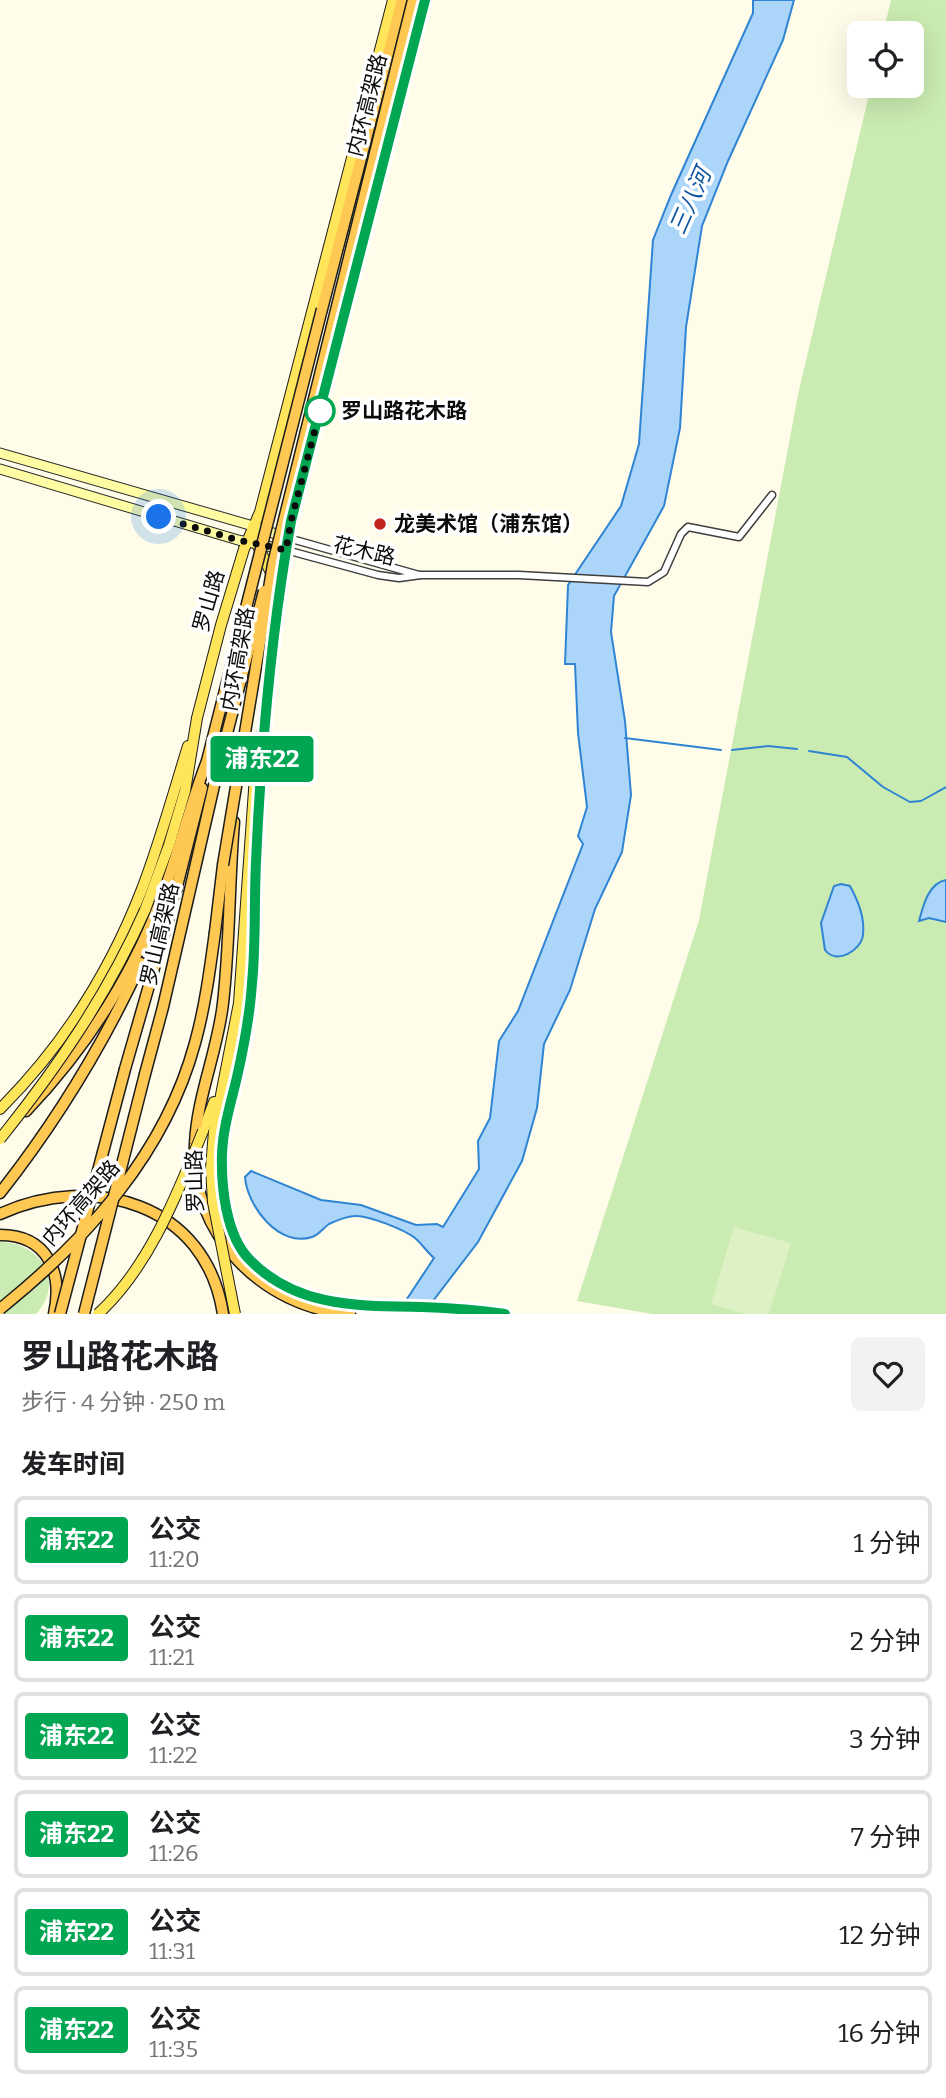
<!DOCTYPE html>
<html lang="zh">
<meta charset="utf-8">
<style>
:root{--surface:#fff;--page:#f2f2f2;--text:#202124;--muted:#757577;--line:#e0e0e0}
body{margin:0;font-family:Bitter,"Noto Sans SC",serif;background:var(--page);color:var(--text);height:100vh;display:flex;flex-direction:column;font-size:26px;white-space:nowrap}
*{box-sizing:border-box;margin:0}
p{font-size:23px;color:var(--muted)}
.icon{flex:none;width:38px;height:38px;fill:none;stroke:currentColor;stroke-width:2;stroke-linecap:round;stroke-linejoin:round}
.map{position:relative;height:1314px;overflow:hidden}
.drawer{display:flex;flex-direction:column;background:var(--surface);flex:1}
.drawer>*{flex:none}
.badge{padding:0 14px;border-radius:5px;font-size:24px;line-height:46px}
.tools{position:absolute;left:847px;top:21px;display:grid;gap:14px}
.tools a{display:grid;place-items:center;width:77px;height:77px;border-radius:10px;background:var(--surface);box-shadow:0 7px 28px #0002;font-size:35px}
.you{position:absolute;width:35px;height:35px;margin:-18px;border:5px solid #fff;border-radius:50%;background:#1a73e8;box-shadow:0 0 0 10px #1a73e833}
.map>.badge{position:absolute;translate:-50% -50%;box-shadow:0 0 0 4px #fff}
h2{padding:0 21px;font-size:26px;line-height:63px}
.round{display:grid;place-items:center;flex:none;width:74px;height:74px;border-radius:10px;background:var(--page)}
.headline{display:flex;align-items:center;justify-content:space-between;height:119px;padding:0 21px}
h1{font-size:33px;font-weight:700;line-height:52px}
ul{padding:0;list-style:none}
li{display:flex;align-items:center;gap:21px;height:88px;margin:0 14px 10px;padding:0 7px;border:4px solid var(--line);border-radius:10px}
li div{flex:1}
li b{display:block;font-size:26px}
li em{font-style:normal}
li .badge{min-width:77px;font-weight:700;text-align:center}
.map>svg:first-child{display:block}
.green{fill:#caebb1}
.pitch{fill:#def1c4}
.water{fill:#abd5f9;stroke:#2f84d3;stroke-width:2}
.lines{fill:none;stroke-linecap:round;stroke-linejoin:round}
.stream{stroke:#2f84d3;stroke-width:2}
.minor-casing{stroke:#3e3e3e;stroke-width:9}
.secondary-casing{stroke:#2d2d2d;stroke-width:11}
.primary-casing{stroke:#1c1c1c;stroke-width:12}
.trunk-casing{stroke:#1c1c1c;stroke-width:13}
.minor{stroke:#fff;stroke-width:6}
.secondary{stroke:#fffda4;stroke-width:9}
.primary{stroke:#ffe559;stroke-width:10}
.trunk{stroke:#fec852;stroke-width:10}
.primary-bridge-casing{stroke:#1c1c1c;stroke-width:12;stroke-linecap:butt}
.trunk-bridge-casing{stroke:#1c1c1c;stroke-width:13;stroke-linecap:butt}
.primary-bridge{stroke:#ffe559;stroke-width:10}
.trunk-bridge{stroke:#fec852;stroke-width:10}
.line-casing{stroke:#fff;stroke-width:16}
.line{stroke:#00a651;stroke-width:10}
.walk{stroke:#0b0b0b;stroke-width:7;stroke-dasharray:0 12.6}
.stop-dot{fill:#fff;stroke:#00a651;stroke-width:3.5}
.poi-dot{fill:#c1231d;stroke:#fff;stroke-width:2.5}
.labels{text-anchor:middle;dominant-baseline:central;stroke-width:7;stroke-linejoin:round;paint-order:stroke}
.street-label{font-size:21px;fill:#0b0b0b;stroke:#fff}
.stop-label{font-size:21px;font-weight:bold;fill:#0b0b0b;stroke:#fff;text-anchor:start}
.poi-label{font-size:21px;font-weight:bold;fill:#0b0b0b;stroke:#fff;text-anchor:start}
.water-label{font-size:23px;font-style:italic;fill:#1055a1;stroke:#fff}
</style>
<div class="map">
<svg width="946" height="1314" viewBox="0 0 946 1314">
<rect width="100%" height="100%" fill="#fffde9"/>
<g class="green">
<path d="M891,0H946V1314H652L577,1301L699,920L799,390L871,86H912V33H883Z"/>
<path d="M0,1242C40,1243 66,1281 36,1314H0Z"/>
</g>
<path class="pitch" d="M734,1227L791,1243L769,1314H746L711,1304Z"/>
<g class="water">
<path d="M753,0H794L783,40L728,161L702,226L686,327L680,428L664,506L614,596L611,632L625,721L631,795L622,852L595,909L570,990L544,1044L537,1108L522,1161L478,1242L423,1314H397L434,1258C427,1252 422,1244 415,1238C405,1230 368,1215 355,1216C348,1216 335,1221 329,1224C323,1228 319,1235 312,1237C279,1248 247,1206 245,1177L251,1171L321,1200L361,1205L416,1225L437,1224L443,1227L479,1169L478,1141L490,1118L499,1041L518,1011L583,844L578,836L587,807L578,733L575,664H565L568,585L621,506L639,444L653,240L671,195L753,13Z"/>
<path d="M946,880V922L929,918L919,921C923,907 928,883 946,880Z"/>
<path d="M841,884L850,886C858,901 865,917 863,935C861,951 836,965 825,950L821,923L834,886Z"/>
</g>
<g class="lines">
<g class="stream">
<path d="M625,738L721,750"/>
<path d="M732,750L768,746L797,749"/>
<path d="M809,751L847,757L883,787L910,802L921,801L946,787"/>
</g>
<defs>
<g id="minor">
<path d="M288,538L419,575"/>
<path d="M286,550L378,575L399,578L421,575H519L648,582L664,572L681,534L688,527L739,537L772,495"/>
</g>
<g id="secondary">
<path d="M0,453L253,526L287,538"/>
<path d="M0,469L238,540L281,549"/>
</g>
<g id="primary">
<path d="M253,526L257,544L273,577"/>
<path d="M262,771C261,803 257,834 256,866C254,912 255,957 251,1003C246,1044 232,1082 225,1122C218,1162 221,1210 239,1246C249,1265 272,1281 291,1290C331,1310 378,1306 421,1308C449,1308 477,1310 505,1314"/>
<path d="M145,910L169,845L185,791L197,718L221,625L244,549L260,512L393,0"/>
<path d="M0,1109C62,1047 110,972 142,889C160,842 173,794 188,746"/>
<path d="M203,1131L214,1102"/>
<path d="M214,1131L239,1003L255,776L268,699L280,590L291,521L425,0"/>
</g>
<g id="trunk">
<path d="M322,309L402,0"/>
<path d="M234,822C229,882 230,943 223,1003C218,1050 197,1096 195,1144C189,1233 263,1308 350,1314"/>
<path d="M175,894L202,788"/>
<path d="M215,932L223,865"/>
<path d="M149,945L177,888"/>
<path d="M125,1069L169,916"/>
<path d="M145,1074L163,1007L219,764"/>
<path d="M26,1111C84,1050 129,982 160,902C178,856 189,807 207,761"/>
<path d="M0,1193C56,1122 103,1045 141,963"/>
<path d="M0,1214C93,1172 206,1203 223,1314"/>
<path d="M0,1235C48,1235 63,1273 54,1314"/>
</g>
</defs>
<use href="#minor" class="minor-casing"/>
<use href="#secondary" class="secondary-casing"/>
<use href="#primary" class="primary-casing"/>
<use href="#trunk" class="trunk-casing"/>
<use href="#minor" class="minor"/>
<use href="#secondary" class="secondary"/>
<use href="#primary" class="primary"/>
<use href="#trunk" class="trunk"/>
<defs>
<g id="primary-bridge">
<path d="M214,1131L211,1168L213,1202L235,1314"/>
<path d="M0,1139C57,1068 108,994 145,910"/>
<path d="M98,1314C150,1266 177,1194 203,1131"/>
</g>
<g id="trunk-bridge">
<path d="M207,761L322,309"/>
<path d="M219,764L264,591"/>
<path d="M223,865L273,564L413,0"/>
<path d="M0,1309C87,1239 165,1154 195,1043C205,1007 210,969 215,932"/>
<path d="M60,1314L125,1069"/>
<path d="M84,1314L145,1074"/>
</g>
</defs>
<use href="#primary-bridge" class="primary-bridge-casing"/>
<use href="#trunk-bridge" class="trunk-bridge-casing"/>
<use href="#primary-bridge" class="primary-bridge"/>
<use href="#trunk-bridge" class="trunk-bridge"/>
</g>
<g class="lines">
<defs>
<path id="line" d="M425,0L291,521C271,633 261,748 256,862C254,902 256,943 252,983C250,1015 244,1046 237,1077C231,1103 223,1127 222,1154C221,1187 226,1235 249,1259C296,1308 359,1306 421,1307C449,1308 477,1310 505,1314"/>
</defs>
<use href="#line" class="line-casing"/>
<use href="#line" class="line"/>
<path class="walk" d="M159,517L238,540L286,550L291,521L320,411"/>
</g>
<circle class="stop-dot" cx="320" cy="411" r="14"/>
<circle class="poi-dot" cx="380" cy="524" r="7"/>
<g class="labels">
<g class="street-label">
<text transform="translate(367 105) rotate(-76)">内环高架路</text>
<text transform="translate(364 551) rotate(13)">花木路</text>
<text transform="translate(209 601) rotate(-74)">罗山路</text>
<text transform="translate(238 659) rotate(-80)">内环高架路</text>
<text transform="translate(160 934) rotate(-77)">罗山高架路</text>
<text transform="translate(195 1181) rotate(-92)">罗山路</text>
<text transform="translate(81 1203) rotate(-49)">内环高架路</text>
</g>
<g class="stop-label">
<text x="341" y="411">罗山路花木路</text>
</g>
<g class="poi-label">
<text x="394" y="524">龙美术馆（浦东馆）</text>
</g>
<g class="water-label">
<text transform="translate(690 201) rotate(-66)">三八河</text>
</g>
</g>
</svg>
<div class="tools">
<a><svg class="icon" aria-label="locate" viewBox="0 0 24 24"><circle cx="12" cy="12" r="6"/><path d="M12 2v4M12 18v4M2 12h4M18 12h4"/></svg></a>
</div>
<div class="you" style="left:159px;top:517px"></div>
<b class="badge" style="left:262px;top:759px;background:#00a651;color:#fff">浦东22</b>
</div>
<section class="drawer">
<div class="headline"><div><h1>罗山路花木路</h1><p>步行 · 4 分钟 · 250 m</p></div><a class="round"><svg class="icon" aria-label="heart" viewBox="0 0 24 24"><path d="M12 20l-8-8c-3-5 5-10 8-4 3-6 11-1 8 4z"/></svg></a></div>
<h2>发车时间</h2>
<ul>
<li><span class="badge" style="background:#00a651;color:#fff">浦东22</span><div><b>公交</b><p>11:20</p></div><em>1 分钟</em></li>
<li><span class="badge" style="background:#00a651;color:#fff">浦东22</span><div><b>公交</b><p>11:21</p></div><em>2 分钟</em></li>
<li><span class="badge" style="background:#00a651;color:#fff">浦东22</span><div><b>公交</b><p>11:22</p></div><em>3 分钟</em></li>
<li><span class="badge" style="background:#00a651;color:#fff">浦东22</span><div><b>公交</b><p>11:26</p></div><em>7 分钟</em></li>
<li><span class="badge" style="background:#00a651;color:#fff">浦东22</span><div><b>公交</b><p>11:31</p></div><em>12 分钟</em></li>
<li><span class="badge" style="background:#00a651;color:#fff">浦东22</span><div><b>公交</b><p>11:35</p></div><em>16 分钟</em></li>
</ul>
</section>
